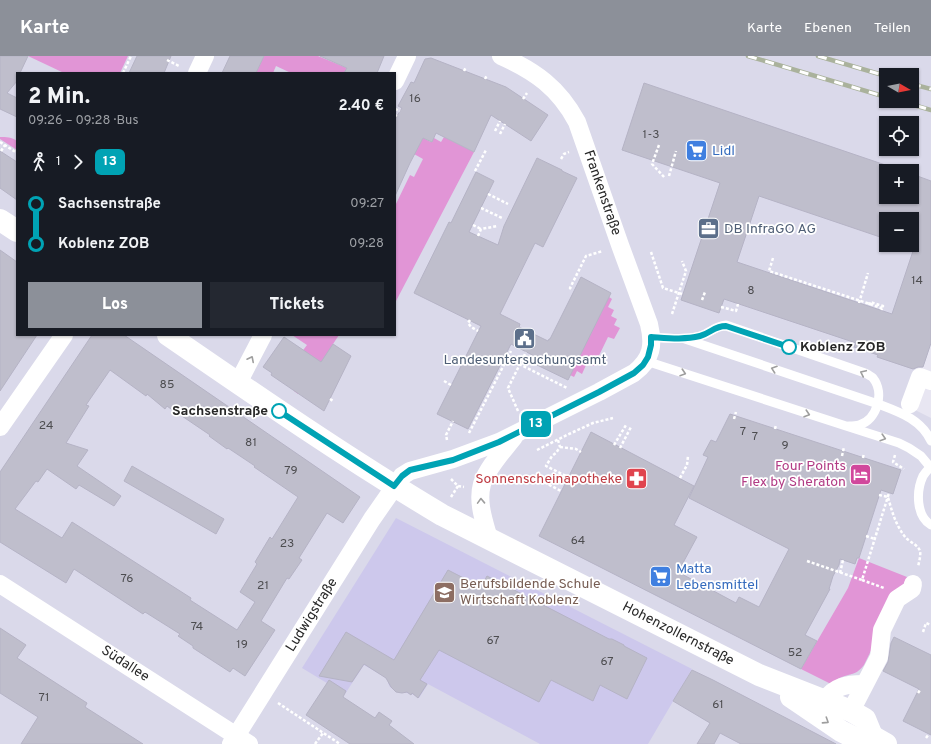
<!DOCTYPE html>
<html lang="de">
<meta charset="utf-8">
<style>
:root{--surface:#171b24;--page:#242831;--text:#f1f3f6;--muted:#9ea1a6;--accent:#8c9099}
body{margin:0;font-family:Overpass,sans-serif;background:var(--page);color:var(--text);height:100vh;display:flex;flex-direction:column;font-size:15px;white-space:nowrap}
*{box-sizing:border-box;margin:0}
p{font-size:13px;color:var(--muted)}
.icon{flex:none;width:22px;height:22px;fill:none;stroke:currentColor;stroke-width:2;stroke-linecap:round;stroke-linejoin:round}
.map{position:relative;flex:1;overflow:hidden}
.side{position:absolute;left:16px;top:16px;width:380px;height:264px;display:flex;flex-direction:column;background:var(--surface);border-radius:0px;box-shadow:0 1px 3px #0004}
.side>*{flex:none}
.badge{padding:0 8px;border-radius:6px;font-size:14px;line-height:26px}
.needle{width:26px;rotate:99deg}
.tools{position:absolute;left:879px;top:12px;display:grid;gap:8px}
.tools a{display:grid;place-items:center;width:40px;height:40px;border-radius:0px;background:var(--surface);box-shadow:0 1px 3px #0004;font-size:20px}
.map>.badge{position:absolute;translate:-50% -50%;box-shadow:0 0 0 2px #fff}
.legs{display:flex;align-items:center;gap:6px;height:44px;padding:0 12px;font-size:13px}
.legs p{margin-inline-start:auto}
.head{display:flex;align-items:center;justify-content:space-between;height:68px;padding:0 12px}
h1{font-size:22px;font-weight:800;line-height:30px}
.primary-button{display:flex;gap:8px;margin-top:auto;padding:8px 12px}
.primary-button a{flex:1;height:46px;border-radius:0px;background:var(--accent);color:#fff;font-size:16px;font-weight:800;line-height:46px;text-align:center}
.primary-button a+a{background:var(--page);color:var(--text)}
ul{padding:0 12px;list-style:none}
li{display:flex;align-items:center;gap:14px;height:40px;font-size:15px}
li i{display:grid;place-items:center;width:6px;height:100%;margin:0 5px;background:currentColor}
li i::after{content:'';width:10px;height:10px;margin:-5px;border:3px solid;border-radius:50%;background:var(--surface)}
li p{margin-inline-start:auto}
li:first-child i{background:linear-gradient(#0000 50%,currentColor 0)}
li:last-child i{background:linear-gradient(currentColor 50%,#0000 0)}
header{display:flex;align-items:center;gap:24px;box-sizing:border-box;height:56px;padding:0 20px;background:var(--accent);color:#fff}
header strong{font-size:19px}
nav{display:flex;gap:22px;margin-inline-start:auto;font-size:14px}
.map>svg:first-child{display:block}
.education{fill:#cdc8ec}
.green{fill:#e195d6}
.plaza{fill:#e8e6f2}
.building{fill:#bfbecc;stroke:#b5b3c5;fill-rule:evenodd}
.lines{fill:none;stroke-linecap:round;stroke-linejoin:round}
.path{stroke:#fff;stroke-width:2.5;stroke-dasharray:3 2;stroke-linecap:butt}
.lane{stroke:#fff;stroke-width:9}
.street{stroke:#fff;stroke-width:18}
.secondary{stroke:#fff;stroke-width:22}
.rail-casing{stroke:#aab29c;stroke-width:4.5}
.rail{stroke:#fff;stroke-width:3;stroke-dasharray:9;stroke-linecap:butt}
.oneway{stroke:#9e9e9e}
.line-1-casing{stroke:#fff;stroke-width:9}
.line-1{stroke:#00a3b4;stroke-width:6}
.stop-1-dot{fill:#fff;stroke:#00a3b4;stroke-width:2}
.labels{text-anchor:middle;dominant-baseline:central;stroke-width:3.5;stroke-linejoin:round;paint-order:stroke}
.number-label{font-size:12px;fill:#4d4d50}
.shop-label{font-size:14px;fill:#366cbe;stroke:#fff;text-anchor:start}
.street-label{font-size:14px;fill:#272727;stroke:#fff}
.service-label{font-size:14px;fill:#4e5e75;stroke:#fff;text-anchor:start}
.stop-label{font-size:14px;font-weight:bold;fill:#272727;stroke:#fff;text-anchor:start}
.hotel-label{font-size:14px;fill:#b23c85;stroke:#fff;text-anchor:end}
.health-label{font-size:14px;fill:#be3a42;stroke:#fff;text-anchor:end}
.education-label{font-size:14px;fill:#785e54;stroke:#fff;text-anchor:start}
</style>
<header>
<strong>Karte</strong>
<nav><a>Karte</a><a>Ebenen</a><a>Teilen</a></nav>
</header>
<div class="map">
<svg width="931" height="688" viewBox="0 0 931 688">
<rect width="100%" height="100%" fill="#dad9ea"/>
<path class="education" d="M396,462L692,613L648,688H540L428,628L419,642L412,638L411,639L407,637L398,636L394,634L390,631L388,627V623L364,609L345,638L302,612Z"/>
<g class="green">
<path d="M28,0H128L120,17H64Z"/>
<path d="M264,0H318L347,12L344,17H291L276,10L273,17H256Z"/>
<path d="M0,81C6,81 12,81 17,85V94L0,83Z"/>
<path d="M444,81L474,96L395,247V150L410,119L414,121L423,103L414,98L423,82L431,86L434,82L441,86Z"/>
<path d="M609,241L612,243L608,251L614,254L611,260L617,263L614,269L620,272L614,283L608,281L594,310L587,307L582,318L577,315L574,321L570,319Z"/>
<path d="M292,279H339L331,291L336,295L309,323L298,338L294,335L313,306L301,297L307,289Z"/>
<path d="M859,502L907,521L864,609C856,619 853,617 842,621C838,622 834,626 831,628L801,613L848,532Z"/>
</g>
<path class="plaza" d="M931,287V362L917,355L910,348Z"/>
<g class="building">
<path d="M0,0H28L20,17H17V25L7,37L17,42V61L0,53Z"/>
<path d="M137,0H171L164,17H129Z"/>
<path d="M230,0H264L256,17H222Z"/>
<path d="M320,0H384L377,17H344L347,12Z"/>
<path d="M431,2L506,31L548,59L531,85L491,59L474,96L436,77L432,86L423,82L410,107L395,140V63L402,52L398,50L411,26L414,27L425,3Z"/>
<path d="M644,27L903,115H886V141H912V118L931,125V287L923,311H918L913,313L877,301L878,299L854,291L856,287L724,243L719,257L681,244L720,127L622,94ZM759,140L886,183V163H912V189H905L914,192L892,258L737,206Z"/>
<path d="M0,95L17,106V144L0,132Z"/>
<path d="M537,102L562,114V115L577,122L543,191L535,187L500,258L520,268L519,271L548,285L549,283H550L581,221L611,237L568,324L537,309L540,303L511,288L468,373L437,358L481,270L414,237L449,166L451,167L476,116L494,125L469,176L498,189L504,170Z"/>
<path d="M0,194L17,206V279H37L0,335Z"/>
<path d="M92,279H124L360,441L343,467L327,457L299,502L302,504L289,523L287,522L261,565L275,574L245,620L233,612L230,616L193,592V590L178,580L180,578L145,556L143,558L74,513L66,527L0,486V416ZM110,314L146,340L147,338L165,353L167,350L175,356H176L210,379L209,380L227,393L228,392L255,410L254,411L298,441L272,483L270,481L255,506L257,508L240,536L255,546L237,574L190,544L191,542L72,466L62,482L15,453L36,425L38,426L47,413L76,433L79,429L114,450L121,440L77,410L88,394L66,387L89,350L86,349Z"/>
<path d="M284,281L321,306L333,288L351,300L324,355L271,319L272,317L263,311Z"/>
<path d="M730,358L901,414L893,438L881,434L859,502H857L855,508L840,503L839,509L833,520L829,533H830L805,579L817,585L801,613L539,480L591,376L694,430L674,469L697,481L678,516L736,547L739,541L759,551L789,493L689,442L708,401L703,399L711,384L716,386Z"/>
<path d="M132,410L224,463L216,478L124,425Z"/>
<path d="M448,514L481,531L487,520L609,583H612L624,589V590L647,602L627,643L600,629L593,645L551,624L539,646L439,594L420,624L427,628L418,642L412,637L411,639L407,636L402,637L396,636L391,631L386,622L364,608L352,626L319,620L346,576L394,604Z"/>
<path d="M0,572L26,589L17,602L87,647L85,651L143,688H21L38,661L0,637Z"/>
<path d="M894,581L931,599V679L903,665L919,633L883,615L888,606L891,587Z"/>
<path d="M692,614L713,624L836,688H741L720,677L714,688H697L710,667L673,645Z"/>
<path d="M329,624L346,635L343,641L375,662L379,656L392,665L389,669L414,688H350L306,659Z"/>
</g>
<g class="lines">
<g class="path">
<path d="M167,4L179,10"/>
<path d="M464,15L466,11"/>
<path d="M123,17L131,0"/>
<path d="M485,23L487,19"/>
<path d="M523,43L527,37"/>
<path d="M395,53L400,55"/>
<path d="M395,59L397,60"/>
<path d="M495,75L500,65"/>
<path d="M500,78L505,68"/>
<path d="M0,86L17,97"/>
<path d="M659,89L652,108L665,122"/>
<path d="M1,95L5,89"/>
<path d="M561,103L564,98L569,96"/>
<path d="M475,115L486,94"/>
<path d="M669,120L676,95"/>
<path d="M488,138L508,148"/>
<path d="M481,152L502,162"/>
<path d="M473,169L481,173"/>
<path d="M478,180L481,173L498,170"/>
<path d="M651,196L663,232L682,238"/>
<path d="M773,202L769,215L867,247L881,252L882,253L883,250L870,246L869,250"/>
<path d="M571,233L570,232L586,200L603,195"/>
<path d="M702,244L705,236"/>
<path d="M859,247L868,217"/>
<path d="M721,251L736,255L738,248"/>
<path d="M672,258L686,215L682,205"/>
<path d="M470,264L468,267L471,271L478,275"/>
<path d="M864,295L866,290"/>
<path d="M519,308L567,332"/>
<path d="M444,325L451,329"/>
<path d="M330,343L333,345"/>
<path d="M518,355L508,332L526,296"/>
<path d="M734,363L736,356"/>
<path d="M775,373L776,369"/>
<path d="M469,377L511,295"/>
<path d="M447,384L446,379L453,365"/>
<path d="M558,384L560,391L556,397L552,400L546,410L568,421"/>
<path d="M614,389L626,369"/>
<path d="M560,391L576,393L581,396"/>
<path d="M620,392L631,371"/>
<path d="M537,394L569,378L593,367L613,362"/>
<path d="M895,399L893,406L904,413"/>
<path d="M842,400L844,391"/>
<path d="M863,402L864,397"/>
<path d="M680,422L687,409L688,400"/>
<path d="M451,423L458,430L464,431"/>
<path d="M540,424L561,435"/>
<path d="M879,439L888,441C892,456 896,470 906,482C910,486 918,489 920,495C921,499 919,506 918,511"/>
<path d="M451,441L458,430"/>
<path d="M866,480L875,483"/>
<path d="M807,505L862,524L889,437"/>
<path d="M840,517L843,504"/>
<path d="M862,524L884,532"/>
<path d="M923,576L926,567L931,569"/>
<path d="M918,637L920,634"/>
<path d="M278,647L340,688"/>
<path d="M926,682L929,678"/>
<path d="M315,688L323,677"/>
</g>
<g class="lane">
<path d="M651,281C667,282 684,284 700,280C711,277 714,270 726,269L865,317C867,318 871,320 873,322C885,337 877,364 859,369C856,370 852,370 849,370"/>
<path d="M685,283L878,348C899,356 921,363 931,385"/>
<path d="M646,305L846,370L899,387L909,392L921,400L930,411"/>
<path d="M931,411C928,413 925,417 923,420C916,435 916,460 931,469"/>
</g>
<g class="street">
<path d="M197,17L205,0"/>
<path d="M395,25L407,0"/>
<path d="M238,327L263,279"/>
<path d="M910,348L920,321L931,325"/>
<path d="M0,371L64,279"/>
<path d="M489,483C484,465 477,446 482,428C487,412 504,394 514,381"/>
<path d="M0,528L249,688"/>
<path d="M824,645C834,630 847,628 864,628"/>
<path d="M851,655L879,601L882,574L897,543L912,533L913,528"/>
<path d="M231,688L372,463L402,420L410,415L453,403L499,386L599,336L634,317C652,303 654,289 649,268L620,189L577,66C559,32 535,15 501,0"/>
</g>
<g class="secondary">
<path d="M0,164L17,175"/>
<path d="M168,279C258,341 348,403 442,459L759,619L851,655L865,663L872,680"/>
<path d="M791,641L841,675L855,682L872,680L886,688"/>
</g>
<defs>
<g id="rail">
<path d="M748,0L886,41"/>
<path d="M818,0L886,20"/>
<path d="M912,28L931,33"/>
<path d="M900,45L931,54"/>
</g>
</defs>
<use href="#rail" class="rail-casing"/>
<use href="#rail" class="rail"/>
</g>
<defs><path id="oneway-chevron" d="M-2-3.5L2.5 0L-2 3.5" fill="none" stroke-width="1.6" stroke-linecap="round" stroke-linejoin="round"/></defs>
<g class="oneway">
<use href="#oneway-chevron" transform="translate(251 303) rotate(-63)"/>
<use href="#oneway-chevron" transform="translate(774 313) rotate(-161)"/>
<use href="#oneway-chevron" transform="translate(683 317) rotate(18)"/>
<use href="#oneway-chevron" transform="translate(863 317) rotate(-155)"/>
<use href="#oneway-chevron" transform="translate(807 358) rotate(18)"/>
<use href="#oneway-chevron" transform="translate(883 382) rotate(17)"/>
<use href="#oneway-chevron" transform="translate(481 445) rotate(-92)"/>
<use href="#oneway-chevron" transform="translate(826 665) rotate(33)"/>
</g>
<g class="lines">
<defs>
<path id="line-1" d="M279,355L394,430L402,420L410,414L453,404L499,386L599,336L634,317L643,309L648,301L651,289V281C667,282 684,284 700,280C711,277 714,270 726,270L789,291"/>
</defs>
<use href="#line-1" class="line-1-casing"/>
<use href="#line-1" class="line-1"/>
</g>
<defs>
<symbol id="supermarket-square" viewBox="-11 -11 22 22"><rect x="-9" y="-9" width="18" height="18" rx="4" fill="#3f7fe0" stroke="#fff"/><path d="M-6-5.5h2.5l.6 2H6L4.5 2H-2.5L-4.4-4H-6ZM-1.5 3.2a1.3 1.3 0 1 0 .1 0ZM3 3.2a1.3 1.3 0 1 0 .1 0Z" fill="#fff"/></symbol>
<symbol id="office-square" viewBox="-11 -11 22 22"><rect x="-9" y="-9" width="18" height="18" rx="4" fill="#5c6f8a" stroke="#fff"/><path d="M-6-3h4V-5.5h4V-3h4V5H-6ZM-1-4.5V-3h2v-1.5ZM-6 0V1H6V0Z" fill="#fff"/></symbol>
<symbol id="civic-square" viewBox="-11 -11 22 22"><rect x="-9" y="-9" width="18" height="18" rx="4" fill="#5c6f8a" stroke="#fff"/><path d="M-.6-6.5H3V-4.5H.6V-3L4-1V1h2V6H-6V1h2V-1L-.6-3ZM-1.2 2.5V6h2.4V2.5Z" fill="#fff"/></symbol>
<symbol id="hotel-square" viewBox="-11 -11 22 22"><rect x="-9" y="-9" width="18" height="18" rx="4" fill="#d1479c" stroke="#fff"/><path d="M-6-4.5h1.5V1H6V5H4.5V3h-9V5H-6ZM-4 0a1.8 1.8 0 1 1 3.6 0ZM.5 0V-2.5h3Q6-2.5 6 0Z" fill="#fff"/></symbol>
<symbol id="pharmacy-square" viewBox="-11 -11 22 22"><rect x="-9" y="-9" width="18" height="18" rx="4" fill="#e0444e" stroke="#fff"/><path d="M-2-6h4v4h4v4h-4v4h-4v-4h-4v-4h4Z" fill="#fff"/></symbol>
<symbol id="school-square" viewBox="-11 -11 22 22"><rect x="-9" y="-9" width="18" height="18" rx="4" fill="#8d6e63" stroke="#fff"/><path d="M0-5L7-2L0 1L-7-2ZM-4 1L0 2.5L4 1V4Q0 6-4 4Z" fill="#fff"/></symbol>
</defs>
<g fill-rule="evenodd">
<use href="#supermarket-square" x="684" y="82" width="25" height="25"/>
<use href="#office-square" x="696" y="160" width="25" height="25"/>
<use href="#civic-square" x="512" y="270" width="25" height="25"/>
<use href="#hotel-square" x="848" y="406" width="25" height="25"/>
<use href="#pharmacy-square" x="624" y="410" width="25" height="25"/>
<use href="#supermarket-square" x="648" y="508" width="25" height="25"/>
<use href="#school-square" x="432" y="524" width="25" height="25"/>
</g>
<g class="stop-1-dot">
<circle cx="789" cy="291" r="7"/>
<circle cx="279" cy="355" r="7"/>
</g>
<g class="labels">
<g class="number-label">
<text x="415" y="43">16</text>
<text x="651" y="79">1-3</text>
<text x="917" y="225">14</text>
<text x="751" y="235">8</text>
<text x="167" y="329">85</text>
<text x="46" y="370">24</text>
<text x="743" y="376">7</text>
<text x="755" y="381">7</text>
<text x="251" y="387">81</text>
<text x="785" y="390">9</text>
<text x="291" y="415">79</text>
<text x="578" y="485">64</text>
<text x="287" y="488">23</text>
<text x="127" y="523">76</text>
<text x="263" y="530">21</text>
<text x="197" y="571">74</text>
<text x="493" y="585">67</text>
<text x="242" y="589">19</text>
<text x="795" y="597">52</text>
<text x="607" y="606">67</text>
<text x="44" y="642">71</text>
<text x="718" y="649">61</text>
</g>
<g class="shop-label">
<text x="712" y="95">Lidl</text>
<text x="676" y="513">Matta<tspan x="676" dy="16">Lebensmittel</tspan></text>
</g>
<g class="street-label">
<text transform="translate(602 137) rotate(71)">Frankenstraße</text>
<text transform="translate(312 559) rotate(-58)">Ludwigstraße</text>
<text transform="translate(678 578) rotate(27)">Hohenzollernstraße</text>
<text transform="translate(125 608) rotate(33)">Südallee</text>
</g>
<g class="service-label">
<text x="724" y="173">DB InfraGO AG</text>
<text x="525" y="304" text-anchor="middle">Landesuntersuchungsamt</text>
</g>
<g class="stop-label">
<text x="800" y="291">Koblenz ZOB</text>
<text x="268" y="355" text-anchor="end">Sachsenstraße</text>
</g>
<g class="hotel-label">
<text x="846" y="410">Four Points<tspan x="846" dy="16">Flex by Sheraton</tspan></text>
</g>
<g class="health-label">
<text x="622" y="423">Sonnenscheinapotheke</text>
</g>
<g class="education-label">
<text x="460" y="528">Berufsbildende Schule<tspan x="460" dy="16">Wirtschaft Koblenz</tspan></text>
</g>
</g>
</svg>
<div class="tools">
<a><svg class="needle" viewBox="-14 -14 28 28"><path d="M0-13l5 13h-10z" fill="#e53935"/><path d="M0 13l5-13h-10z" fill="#9ea1a6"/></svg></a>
<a><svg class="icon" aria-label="locate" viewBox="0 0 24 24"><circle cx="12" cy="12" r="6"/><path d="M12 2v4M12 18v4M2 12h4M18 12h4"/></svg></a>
<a>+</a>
<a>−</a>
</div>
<b class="badge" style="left:536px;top:368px;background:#00a3b4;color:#fff">13</b>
<section class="side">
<div class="head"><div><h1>2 Min.</h1><p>09:26 – 09:28 · Bus</p></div><b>2.40 €</b></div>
<div class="legs"><svg class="icon" aria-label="walk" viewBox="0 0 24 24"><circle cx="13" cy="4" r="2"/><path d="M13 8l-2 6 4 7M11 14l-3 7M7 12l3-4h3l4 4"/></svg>1<svg class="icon" aria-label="forward" viewBox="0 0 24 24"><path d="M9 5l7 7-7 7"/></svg><b class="badge" style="background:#00a3b4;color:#fff">13</b></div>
<ul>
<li><i style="color:#00a3b4"></i><b>Sachsenstraße</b><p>09:27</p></li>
<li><i style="color:#00a3b4"></i><b>Koblenz ZOB</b><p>09:28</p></li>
</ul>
<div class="primary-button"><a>Los</a><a>Tickets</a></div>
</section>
</div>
